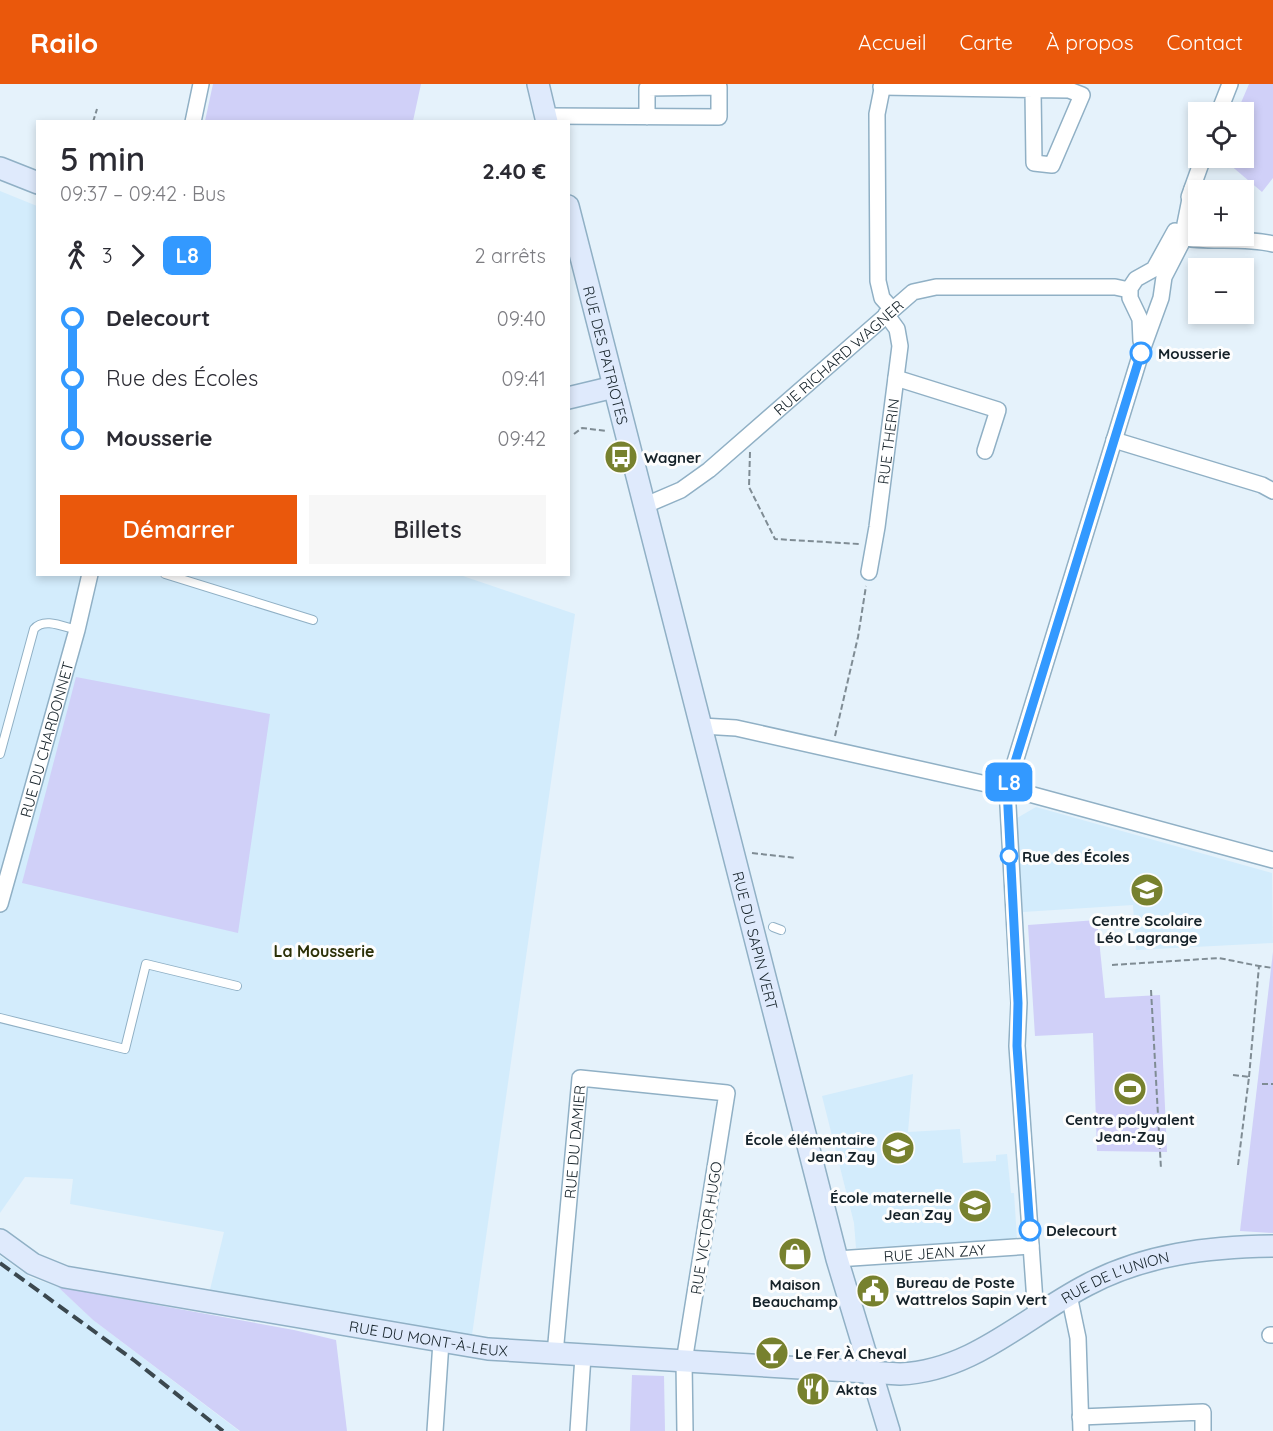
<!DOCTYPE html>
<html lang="fr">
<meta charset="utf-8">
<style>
:root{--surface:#fff;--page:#f7f7f7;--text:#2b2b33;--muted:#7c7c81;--accent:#ea580c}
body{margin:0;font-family:Quicksand,sans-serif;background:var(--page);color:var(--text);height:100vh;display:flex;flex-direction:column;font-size:22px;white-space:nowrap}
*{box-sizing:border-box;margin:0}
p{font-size:20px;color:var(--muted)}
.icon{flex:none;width:33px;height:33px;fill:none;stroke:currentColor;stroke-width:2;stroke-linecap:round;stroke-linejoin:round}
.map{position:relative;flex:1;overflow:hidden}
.sheet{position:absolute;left:36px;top:36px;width:534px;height:456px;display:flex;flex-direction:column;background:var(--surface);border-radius:0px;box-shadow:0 3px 9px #0003}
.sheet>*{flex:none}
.badge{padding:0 12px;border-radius:9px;font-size:21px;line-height:39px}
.buttons{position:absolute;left:1188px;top:18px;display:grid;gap:12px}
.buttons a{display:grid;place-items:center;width:66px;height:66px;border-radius:0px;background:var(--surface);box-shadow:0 3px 9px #0003;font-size:30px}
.map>.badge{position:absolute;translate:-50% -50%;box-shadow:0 0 0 3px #fff}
.legs{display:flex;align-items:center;gap:9px;height:66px;padding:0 24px;font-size:20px}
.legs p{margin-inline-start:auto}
.overview{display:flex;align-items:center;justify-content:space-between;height:102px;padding:0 24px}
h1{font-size:33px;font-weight:600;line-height:45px}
.button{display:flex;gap:12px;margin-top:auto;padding:12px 24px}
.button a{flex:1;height:69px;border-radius:0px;background:var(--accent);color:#fff;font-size:24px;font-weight:600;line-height:69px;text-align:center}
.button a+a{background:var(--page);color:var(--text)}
ul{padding:0 24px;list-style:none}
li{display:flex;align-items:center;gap:21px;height:60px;font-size:22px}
li i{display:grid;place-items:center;width:9px;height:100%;margin:0 8px;background:currentColor}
li i::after{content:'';width:15px;height:15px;margin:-8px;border:4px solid;border-radius:50%;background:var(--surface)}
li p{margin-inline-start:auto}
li:first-child i{background:linear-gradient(#0000 50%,currentColor 0)}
li:last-child i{background:linear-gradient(currentColor 50%,#0000 0)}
header{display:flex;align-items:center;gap:36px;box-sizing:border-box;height:84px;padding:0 30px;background:var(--accent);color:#fff}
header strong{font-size:28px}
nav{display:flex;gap:33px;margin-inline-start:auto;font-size:21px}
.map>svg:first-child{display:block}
.built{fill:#d3ecfc}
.green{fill:#d0d0f8}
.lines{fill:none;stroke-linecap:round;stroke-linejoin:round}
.lane-casing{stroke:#90b0c5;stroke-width:10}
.street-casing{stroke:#90b0c5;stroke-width:18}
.secondary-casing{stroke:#90b0c5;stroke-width:24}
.path{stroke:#7f8c94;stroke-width:2;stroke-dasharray:6 3;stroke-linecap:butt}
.lane{stroke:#fff;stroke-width:8}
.street{stroke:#fff;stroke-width:15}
.secondary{stroke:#dfeafc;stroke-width:21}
.rail{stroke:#3b484f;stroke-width:4;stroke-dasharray:12 6;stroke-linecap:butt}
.line-1-casing{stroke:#fff;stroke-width:14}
.line-1{stroke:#39f;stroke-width:9}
.stop-1-dot{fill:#fff;stroke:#39f;stroke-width:3}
.labels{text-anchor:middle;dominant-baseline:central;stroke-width:6;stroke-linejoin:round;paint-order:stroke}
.stop-label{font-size:15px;font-weight:bold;fill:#152229;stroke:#fdfdfd;text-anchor:start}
.street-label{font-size:15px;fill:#152229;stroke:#fdfdfd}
.poi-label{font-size:15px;font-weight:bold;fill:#152229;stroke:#fdfdfd;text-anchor:start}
.neighbourhood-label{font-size:16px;font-weight:bold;fill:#2b3007;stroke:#fdfdfd}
</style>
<header>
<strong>Railo</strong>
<nav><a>Accueil</a><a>Carte</a><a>À propos</a><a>Contact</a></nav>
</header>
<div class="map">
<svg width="1273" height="1347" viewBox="0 0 1273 1347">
<rect width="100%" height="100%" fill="#e5f2fb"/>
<g class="built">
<path d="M0,107L37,122L38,490L460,491L575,530L471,1258L207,1218L224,1148L70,1120L73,1095L25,1093L0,1129Z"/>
<path d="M1036,723L1272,789L1273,859L1136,866L1133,821L1023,828L1017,734Z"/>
<path d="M913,990L908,1048L960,1045L963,1079L996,1077V1071L1007,1070L1011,1109H1014L1017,1155L856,1164L854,1139L822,1012Z"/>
<path d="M0,1172L30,1193L58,1203L93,1236L239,1347H0Z"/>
</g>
<g class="green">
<path d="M213,0H421L413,37H205Z"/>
<path d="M1249,0H1273V94L1262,108L1222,74H1244V28H1237Z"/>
<path d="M76,593L270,630L238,849L22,799Z"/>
<path d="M1097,836L1105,914L1160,911L1167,1068L1097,1067L1093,949L1035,952L1028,841Z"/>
<path d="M1273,868V1149L1240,1147Z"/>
<path d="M58,1203L294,1246L336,1256L347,1347H240L93,1236Z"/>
<path d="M632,1291L664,1292L665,1347H630Z"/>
</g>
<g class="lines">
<defs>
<g id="lane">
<path d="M165,490L313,536"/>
<path d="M0,670L34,545C44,533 64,543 77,546"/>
<path d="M773,843L781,846"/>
<path d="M0,934L125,965L146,880L237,902"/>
</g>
<g id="street">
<path d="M883,0L877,30L878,197L882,214L891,224"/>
<path d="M881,3L1069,6L1082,11L1052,81L1034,79L1033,7"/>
<path d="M1219,28L1230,0"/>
<path d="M546,32L719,33V3L647,4V33"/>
<path d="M193,38L201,0"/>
<path d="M1189,113L1203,74"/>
<path d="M1173,152C1206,160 1240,152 1273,160"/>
<path d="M1141,257L1140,235L1130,214V204L1136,195L1154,185L1175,147"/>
<path d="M896,294L998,326L985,367"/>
<path d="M1114,356L1262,401L1273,407"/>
<path id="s1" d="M646,421L681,406L709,386L913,208L936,203H1115L1129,206"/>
<path id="s2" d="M869,488L877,443L900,262L897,245L886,230"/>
<path d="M702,642L736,644L1022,708L1273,776"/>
<path id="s3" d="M0,820L77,546L90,490"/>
<path id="s4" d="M837,1175L1031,1162"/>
<path d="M1069,1211L1078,1254L1081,1347"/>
<path d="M1036,1232L1017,962L1019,919L1007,704L1141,269L1161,214L1164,193L1181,160L1192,105"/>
<path d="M1270,1251H1273"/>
<path id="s5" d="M555,1270L580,994L727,1009L684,1278L685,1347"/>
<path d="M1080,1333L1203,1328V1347"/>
<path d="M435,1347L441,1258"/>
<path d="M578,1347L583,1272"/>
</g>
<g id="secondary">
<path d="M538,0L547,38"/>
<path d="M0,84L38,99"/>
<path id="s6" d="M568,122L837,1175L889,1347"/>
<path d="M568,314L614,303"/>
<path id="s7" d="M0,1156L33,1180L65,1193L488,1265L900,1290C973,1287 1025,1233 1087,1201C1145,1170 1209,1163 1273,1162"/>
</g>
</defs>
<use href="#lane" class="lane-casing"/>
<use href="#street" class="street-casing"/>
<use href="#secondary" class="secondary-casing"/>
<g class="path">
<path d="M93,38L97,25"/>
<path d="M574,350L582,344L607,347"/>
<path d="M750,368L749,403L775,455L859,460"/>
<path d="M835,652L858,553L866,502"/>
<path d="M752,769L796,774"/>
<path d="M1112,881L1219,874L1259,882"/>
<path d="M1151,906L1161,1085"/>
<path d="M1233,991L1249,993L1238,1081"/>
<path d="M1249,993L1259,882L1273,884"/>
<path d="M1262,1000H1273"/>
</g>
<use href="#lane" class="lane"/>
<use href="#street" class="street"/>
<use href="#secondary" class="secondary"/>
<path class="rail" d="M0,1179L135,1277L223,1347"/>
</g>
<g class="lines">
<defs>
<path id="line-1" d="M1030,1146L1017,962L1018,919L1007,704L1141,269"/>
</defs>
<use href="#line-1" class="line-1-casing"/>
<use href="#line-1" class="line-1"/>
</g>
<defs>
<symbol id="bus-disc" viewBox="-11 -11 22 22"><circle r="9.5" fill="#77812e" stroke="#fdfdfd"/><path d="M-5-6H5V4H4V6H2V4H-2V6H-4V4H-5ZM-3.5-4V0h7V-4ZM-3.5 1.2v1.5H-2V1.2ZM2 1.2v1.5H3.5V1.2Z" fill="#fff"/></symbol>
<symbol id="school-disc" viewBox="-11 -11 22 22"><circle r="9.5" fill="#77812e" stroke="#fdfdfd"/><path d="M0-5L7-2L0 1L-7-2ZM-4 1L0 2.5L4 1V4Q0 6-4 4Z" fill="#fff"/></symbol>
<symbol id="stadium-disc" viewBox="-11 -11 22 22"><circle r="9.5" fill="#77812e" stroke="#fdfdfd"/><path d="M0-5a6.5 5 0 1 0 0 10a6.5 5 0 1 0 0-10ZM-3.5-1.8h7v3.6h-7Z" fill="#fff"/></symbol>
<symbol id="shop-disc" viewBox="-11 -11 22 22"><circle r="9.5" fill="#77812e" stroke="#fdfdfd"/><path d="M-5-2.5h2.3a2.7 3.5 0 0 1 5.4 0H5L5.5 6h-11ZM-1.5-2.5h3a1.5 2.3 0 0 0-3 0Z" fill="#fff"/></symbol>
<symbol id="civic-disc" viewBox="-11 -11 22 22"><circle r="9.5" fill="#77812e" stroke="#fdfdfd"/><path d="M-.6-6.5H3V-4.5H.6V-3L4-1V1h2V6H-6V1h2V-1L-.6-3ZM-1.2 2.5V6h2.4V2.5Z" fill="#fff"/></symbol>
<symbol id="bar-disc" viewBox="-11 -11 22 22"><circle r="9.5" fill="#77812e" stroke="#fdfdfd"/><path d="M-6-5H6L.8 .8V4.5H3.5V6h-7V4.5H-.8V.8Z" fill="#fff"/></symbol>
<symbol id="restaurant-disc" viewBox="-11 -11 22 22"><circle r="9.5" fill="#77812e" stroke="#fdfdfd"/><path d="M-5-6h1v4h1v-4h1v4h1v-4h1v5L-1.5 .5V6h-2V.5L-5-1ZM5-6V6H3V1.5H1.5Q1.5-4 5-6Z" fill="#fff"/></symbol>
</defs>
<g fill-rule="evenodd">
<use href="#bus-disc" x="602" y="354" width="38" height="38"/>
<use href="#school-disc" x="1128" y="787" width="38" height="38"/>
<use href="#stadium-disc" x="1111" y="986" width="38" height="38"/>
<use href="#school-disc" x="879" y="1045" width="38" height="38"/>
<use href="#school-disc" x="956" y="1103" width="38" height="38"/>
<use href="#shop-disc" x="776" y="1151" width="38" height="38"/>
<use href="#civic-disc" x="854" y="1188" width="38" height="38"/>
<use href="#bar-disc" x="753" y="1250" width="38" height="38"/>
<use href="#restaurant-disc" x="794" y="1286" width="38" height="38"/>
</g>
<g class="stop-1-dot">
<circle cx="1141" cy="269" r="10"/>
<circle cx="1009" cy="772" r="8"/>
<circle cx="1030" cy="1146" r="10"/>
</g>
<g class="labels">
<g class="stop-label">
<text x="1158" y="269">Mousserie</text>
<text x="1022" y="772">Rue des Écoles</text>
<text x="1046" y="1146">Delecourt</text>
</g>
<g class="street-label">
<text stroke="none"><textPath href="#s6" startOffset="154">RUE DES PATRIOTES</textPath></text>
<text stroke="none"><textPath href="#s1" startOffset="244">RUE RICHARD WAGNER</textPath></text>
<text stroke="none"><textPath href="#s2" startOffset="132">RUE THERIN</textPath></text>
<text stroke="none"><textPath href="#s3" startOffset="171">RUE DU CHARDONNET</textPath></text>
<text stroke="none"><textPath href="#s6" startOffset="758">RUE DU SAPIN VERT</textPath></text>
<text stroke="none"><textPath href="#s5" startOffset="213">RUE DU DAMIER</textPath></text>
<text transform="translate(706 1144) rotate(-81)">RUE VICTOR HUGO</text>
<text stroke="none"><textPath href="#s4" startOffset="98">RUE JEAN ZAY</textPath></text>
<text stroke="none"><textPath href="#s7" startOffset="1156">RUE DE L'UNION</textPath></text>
<text stroke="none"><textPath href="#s7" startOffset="444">RUE DU MONT-À-LEUX</textPath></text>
</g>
<g class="poi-label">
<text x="644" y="373">Wagner</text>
<text x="1147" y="836" text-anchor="middle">Centre Scolaire<tspan x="1147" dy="17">Léo Lagrange</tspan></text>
<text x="1130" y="1035" text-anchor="middle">Centre polyvalent<tspan x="1130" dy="17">Jean-Zay</tspan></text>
<text x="875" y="1055" text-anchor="end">École élémentaire<tspan x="875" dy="17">Jean Zay</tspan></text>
<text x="952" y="1113" text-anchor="end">École maternelle<tspan x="952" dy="17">Jean Zay</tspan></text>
<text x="896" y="1198">Bureau de Poste<tspan x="896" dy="17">Wattrelos Sapin Vert</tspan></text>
<text x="795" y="1200" text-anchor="middle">Maison<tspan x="795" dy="17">Beauchamp</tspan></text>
<text x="795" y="1269">Le Fer À Cheval</text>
<text x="836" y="1305">Aktas</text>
</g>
<g class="neighbourhood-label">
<text x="324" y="867">La Mousserie</text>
</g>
</g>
</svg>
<div class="buttons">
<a><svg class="icon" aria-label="locate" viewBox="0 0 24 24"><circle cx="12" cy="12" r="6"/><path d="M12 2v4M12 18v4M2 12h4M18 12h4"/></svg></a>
<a>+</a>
<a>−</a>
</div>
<b class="badge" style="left:1009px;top:698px;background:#39f;color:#fff">L8</b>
<section class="sheet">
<div class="overview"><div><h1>5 min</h1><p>09:37 – 09:42 · Bus</p></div><b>2.40 €</b></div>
<div class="legs"><svg class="icon" aria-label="walk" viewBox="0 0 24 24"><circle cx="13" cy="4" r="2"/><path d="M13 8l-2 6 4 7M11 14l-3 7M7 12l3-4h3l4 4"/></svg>3<svg class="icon" aria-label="forward" viewBox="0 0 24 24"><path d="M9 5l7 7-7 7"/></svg><b class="badge" style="background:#39f;color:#fff">L8</b><p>2 arrêts</p></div>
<ul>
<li><i style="color:#39f"></i><b>Delecourt</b><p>09:40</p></li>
<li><i style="color:#39f"></i><span>Rue des Écoles</span><p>09:41</p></li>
<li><i style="color:#39f"></i><b>Mousserie</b><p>09:42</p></li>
</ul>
<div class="button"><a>Démarrer</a><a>Billets</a></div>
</section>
</div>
